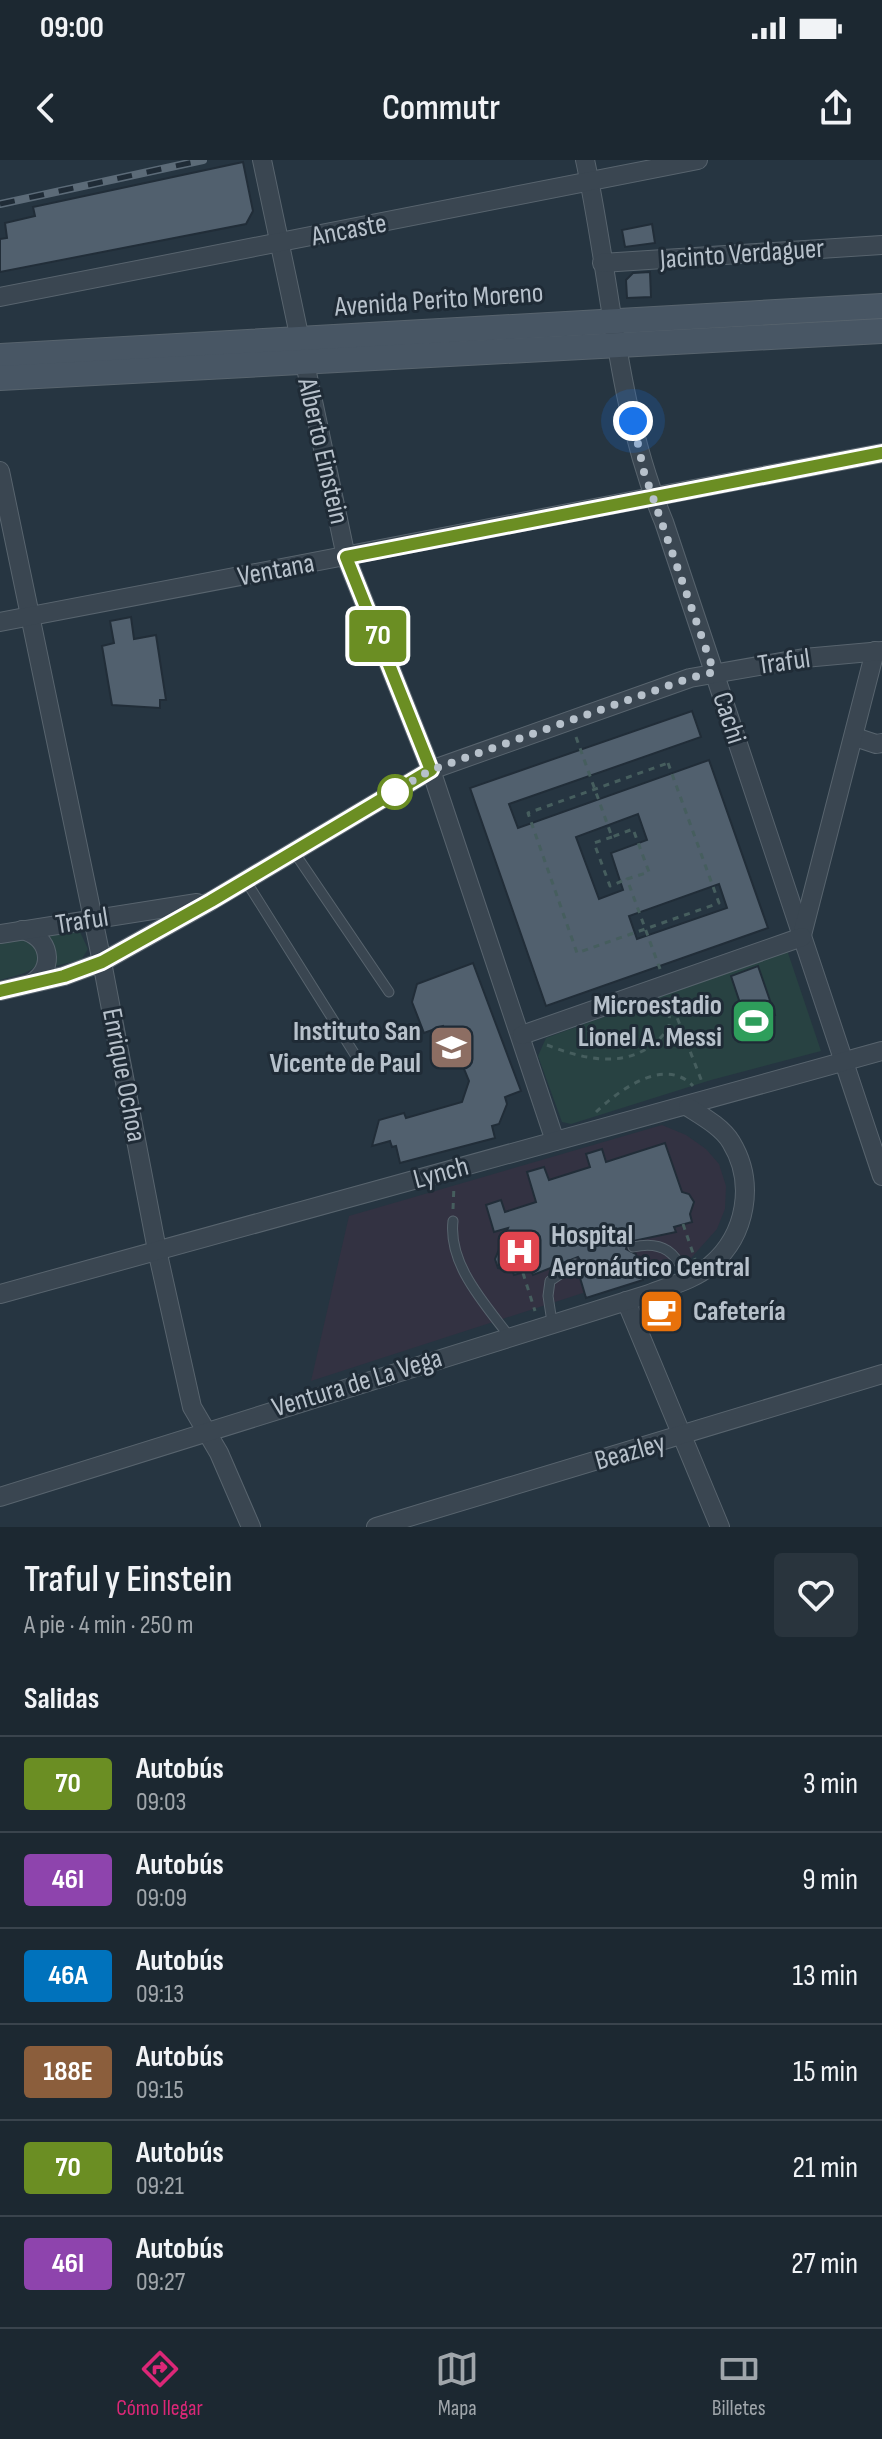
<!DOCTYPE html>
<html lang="es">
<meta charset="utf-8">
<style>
:root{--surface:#1c2831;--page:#29343d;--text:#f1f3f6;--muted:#a0a6ab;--line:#3a444d;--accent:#db2777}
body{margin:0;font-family:"Sofia Sans Condensed",sans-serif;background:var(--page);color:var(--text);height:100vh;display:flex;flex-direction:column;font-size:30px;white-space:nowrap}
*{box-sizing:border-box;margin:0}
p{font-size:26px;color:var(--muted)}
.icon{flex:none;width:44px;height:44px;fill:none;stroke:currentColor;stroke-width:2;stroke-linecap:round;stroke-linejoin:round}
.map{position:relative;height:1367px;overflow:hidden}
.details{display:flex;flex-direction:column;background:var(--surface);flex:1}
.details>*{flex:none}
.badge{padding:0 16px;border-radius:6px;font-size:28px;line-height:52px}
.you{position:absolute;width:40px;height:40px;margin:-20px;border:6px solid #fff;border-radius:50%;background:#1a73e8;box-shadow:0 0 0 12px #1a73e833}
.map>.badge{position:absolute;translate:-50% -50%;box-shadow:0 0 0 4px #fff}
h2{padding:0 24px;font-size:30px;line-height:72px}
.round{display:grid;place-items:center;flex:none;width:84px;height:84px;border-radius:8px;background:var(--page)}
.head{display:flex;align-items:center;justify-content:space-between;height:136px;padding:0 24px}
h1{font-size:38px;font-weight:600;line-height:60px}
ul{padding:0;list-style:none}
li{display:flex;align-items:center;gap:24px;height:96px;padding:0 24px;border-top:2px solid var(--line)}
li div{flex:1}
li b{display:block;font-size:30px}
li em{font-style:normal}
li .badge{min-width:88px;font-weight:700;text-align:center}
.status{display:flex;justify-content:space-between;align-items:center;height:56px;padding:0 40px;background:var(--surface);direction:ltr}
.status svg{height:22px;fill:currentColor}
header{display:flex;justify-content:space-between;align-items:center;height:104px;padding:0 24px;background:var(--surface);font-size:36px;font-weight:600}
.dock{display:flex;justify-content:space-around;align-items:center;height:112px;border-top:2px solid var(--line);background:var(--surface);font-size:22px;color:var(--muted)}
.dock a{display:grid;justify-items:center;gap:4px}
.dock .selected{color:var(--accent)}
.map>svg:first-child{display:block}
.medical{fill:#333242}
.green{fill:#284242}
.building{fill:#51606e;stroke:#212d38;stroke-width:2;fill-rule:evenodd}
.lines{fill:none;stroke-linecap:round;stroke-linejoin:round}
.lane-casing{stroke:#58646e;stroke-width:11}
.street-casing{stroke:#58646e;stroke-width:20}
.secondary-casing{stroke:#58646e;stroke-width:26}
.path{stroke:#465e5e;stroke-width:3;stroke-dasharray:6 6;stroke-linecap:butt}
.lane{stroke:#3a4651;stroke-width:9}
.street{stroke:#3a4651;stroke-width:18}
.secondary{stroke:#485664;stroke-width:24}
.rail-casing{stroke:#5c6b78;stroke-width:8}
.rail{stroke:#1f2b36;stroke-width:5;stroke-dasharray:15;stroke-linecap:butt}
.line-casing{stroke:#fff;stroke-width:18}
.line{stroke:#6b8e23;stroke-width:12}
.walk{stroke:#b7c1cb;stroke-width:8;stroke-dasharray:0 14.4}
.stop-dot{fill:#fff;stroke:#6b8e23;stroke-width:4}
.labels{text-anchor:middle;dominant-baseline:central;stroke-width:6;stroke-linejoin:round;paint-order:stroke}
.street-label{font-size:28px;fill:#b7c1cb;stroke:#1f2b36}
.poi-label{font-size:28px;font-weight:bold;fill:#b7c1cb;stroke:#1f2b36;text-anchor:end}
</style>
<div class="status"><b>09:00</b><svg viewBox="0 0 49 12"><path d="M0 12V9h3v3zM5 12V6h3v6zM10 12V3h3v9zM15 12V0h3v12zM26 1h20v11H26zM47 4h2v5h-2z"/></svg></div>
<header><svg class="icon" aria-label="back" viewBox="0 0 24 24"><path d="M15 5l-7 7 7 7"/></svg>Commutr<svg class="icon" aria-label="share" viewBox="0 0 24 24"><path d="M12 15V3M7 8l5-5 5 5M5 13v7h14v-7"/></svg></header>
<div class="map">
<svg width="882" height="1367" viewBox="0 0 882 1367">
<rect width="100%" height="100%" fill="#263541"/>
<path class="medical" d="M662,965L686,975L706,989L719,1004L726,1026L725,1049L717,1069L691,1098L311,1221L349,1056Z"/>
<g class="green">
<path d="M79,770L88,789L81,800L55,806V792L45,774Z"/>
<path d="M22,778L35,782C51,810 22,814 0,820V783Z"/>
<path d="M787,790L821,891L711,920L571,964L562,962L538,896L546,878Z"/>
</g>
<g class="building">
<path d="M243,2L253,51L246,64L0,112V79L7,78L5,63L35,56L33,47Z"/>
<path d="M652,64L655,83L625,87L622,70Z"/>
<path d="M650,112L651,137L627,138L626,120L633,113Z"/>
<path d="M131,457L134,479L156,475L166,540H160V548L112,545L102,486L114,483L110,461Z"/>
<path d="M692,551L701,577L509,644L518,668L709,600L768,768L546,846L470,628ZM638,654L647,680L611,693L623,730L599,739L576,677ZM719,724L727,748L637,779L629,756Z"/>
<path d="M473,803L521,931L505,937L507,944L499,964L492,966L495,978L400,1003L396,986L392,987L390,981L372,986L379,960L404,953L406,958L462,942L469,921L449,872L446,874L443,866L424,873L412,842L417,824Z"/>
<path d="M758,806L775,855L747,864L731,816Z"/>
<path d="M665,983L682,1032L689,1034L694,1042L690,1054L692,1062L674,1067L676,1072L628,1082L626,1089L636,1094L643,1120L586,1138L578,1111L582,1103L578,1097L533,1115L531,1110L514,1115L512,1110L498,1108L495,1099L508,1068L494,1072L486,1045L501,1040L505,1052L536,1042L527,1012L544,1007L549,1020L590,1007L586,994L602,989L606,1002Z"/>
</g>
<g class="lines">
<defs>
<g id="lane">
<path d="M294,692L389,832"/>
<path d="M246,721L359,901"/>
<path d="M453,1061C448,1104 484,1143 509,1176"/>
<path d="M633,1087C663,1080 677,1093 687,1119"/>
<path d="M552,1162L548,1136L550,1121L575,1104"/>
</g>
<g id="street">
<path d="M262,0L346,397L431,610L555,981"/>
<path d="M585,0C611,120 616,247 664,362L882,1016"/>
<path d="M602,103L882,85"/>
<path d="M0,137L698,0"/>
<path d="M0,311L102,802L157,1090L192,1247L219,1293L251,1367"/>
<path d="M0,462L882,293"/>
<path d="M855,577L876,584L882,583"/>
<path d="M22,770C50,777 56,807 32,823"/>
<path d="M0,774L197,743"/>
<path d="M802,775L875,491"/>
<path d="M0,831L64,816L102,802L211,741L431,610L690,518L804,498L882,491"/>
<path d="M522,875L802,777"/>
<path d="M0,1134L882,891"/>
<path d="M626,1141L720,1367"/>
<path d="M0,1337L649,1134C669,1126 694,1120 711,1105C746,1075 756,1023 731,982C722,967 702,956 688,947"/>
<path d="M376,1367L882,1214"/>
</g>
<g id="secondary">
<path d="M0,196L882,146"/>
<path d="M0,218L882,171"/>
</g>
</defs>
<use href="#lane" class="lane-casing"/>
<use href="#street" class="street-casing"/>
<use href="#secondary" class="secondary-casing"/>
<g class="path">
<path d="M576,577L612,677L633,669L649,712L627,719L660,809"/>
<path d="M668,603L719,743L577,793L528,653Z"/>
<path d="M612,677L594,683L610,726L627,719"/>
<path d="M673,847L702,922"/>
<path d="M547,885C591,902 636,911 669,868L670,839"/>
<path d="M596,952C619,930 665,896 693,926"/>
<path d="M453,1049L454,1025"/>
<path d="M683,1064L695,1099"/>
<path d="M523,1113L535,1151"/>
</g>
<use href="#lane" class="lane"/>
<use href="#street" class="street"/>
<use href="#secondary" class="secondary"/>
<defs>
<path id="rail" d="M0,44L203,0"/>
</defs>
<use href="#rail" class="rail-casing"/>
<use href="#rail" class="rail"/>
</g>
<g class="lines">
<defs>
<path id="line" d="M0,831L64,816L102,802L211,741L431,610L346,397L882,293"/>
</defs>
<use href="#line" class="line-casing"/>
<use href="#line" class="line"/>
<path class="walk" d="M395,632L385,637L431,610L690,518L714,512L644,312L633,261"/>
</g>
<defs>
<symbol id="stadium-square" viewBox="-11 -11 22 22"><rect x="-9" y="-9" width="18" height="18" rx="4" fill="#2e9e5b" stroke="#1f2b36"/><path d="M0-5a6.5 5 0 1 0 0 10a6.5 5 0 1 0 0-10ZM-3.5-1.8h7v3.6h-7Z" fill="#fff"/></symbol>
<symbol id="school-square" viewBox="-11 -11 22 22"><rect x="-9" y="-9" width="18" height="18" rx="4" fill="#8d6e63" stroke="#1f2b36"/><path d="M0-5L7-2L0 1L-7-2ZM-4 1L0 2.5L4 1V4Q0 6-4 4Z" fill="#fff"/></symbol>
<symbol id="hospital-square" viewBox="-11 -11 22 22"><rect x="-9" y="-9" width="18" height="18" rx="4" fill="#e0444e" stroke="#1f2b36"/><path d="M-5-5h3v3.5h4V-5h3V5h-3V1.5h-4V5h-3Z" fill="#fff"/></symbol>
<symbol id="cafe-square" viewBox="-11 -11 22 22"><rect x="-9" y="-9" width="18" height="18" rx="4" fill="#e8710a" stroke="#1f2b36"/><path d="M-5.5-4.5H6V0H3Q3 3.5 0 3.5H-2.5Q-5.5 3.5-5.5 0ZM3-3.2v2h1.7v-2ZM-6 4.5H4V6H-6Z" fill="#fff"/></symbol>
</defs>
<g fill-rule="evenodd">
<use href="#stadium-square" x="728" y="836" width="51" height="51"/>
<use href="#school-square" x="426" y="862" width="51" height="51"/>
<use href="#hospital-square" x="494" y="1066" width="51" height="51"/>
<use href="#cafe-square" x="636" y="1126" width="51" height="51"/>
</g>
<circle class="stop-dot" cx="395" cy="632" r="16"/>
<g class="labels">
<g class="street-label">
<text transform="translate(349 70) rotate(-11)">Ancaste</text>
<text transform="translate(742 94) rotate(-4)">Jacinto Verdaguer</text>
<text transform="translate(439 140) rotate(-4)">Avenida Perito Moreno</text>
<text transform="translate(323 291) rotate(77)">Alberto Einstein</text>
<text transform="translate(276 410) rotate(-11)">Ventana</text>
<text transform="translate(784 502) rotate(-8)">Traful</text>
<text transform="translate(729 558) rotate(72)">Cachi</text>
<text transform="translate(82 761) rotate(-9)">Traful</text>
<text transform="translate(124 915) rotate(79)">Enrique Ochoa</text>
<text transform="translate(441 1013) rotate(-15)">Lynch</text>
<text transform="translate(357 1223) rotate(-17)">Ventura de La Vega</text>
<text transform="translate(630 1292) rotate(-16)">Beazley</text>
</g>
<g class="poi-label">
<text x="722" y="845">Microestadio<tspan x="722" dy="32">Lionel A. Messi</tspan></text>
<text x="421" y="871">Instituto San<tspan x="421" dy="32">Vicente de Paul</tspan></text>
<text x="551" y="1075" text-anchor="start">Hospital<tspan x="551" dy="32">Aeronáutico Central</tspan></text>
<text x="693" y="1151" text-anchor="start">Cafetería</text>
</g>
</g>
</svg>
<div class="you" style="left:633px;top:261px"></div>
<b class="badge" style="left:378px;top:476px;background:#6b8e23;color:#fff">70</b>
</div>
<section class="details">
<div class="head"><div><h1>Traful y Einstein</h1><p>A pie · 4 min · 250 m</p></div><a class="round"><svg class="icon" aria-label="heart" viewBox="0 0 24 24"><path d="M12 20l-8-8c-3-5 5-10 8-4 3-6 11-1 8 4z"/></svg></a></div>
<h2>Salidas</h2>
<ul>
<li><span class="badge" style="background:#6b8e23;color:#fff">70</span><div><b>Autobús</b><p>09:03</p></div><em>3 min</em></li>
<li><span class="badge" style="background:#8e44ad;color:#fff">46I</span><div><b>Autobús</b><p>09:09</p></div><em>9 min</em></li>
<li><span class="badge" style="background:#0072bc;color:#fff">46A</span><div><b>Autobús</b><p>09:13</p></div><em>13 min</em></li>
<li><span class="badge" style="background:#8b5e3c;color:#fff">188E</span><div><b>Autobús</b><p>09:15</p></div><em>15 min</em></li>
<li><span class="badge" style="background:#6b8e23;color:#fff">70</span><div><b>Autobús</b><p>09:21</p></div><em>21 min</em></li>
<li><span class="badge" style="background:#8e44ad;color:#fff">46I</span><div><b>Autobús</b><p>09:27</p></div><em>27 min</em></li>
</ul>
</section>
<nav class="dock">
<a class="selected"><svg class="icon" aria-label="directions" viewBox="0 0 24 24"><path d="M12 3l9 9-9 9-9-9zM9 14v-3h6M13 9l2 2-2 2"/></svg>Cómo llegar</a>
<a><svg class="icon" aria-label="map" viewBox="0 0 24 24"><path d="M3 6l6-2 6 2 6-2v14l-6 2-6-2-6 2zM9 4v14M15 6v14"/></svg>Mapa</a>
<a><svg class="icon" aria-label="tickets" viewBox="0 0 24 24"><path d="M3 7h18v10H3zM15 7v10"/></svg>Billetes</a>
</nav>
